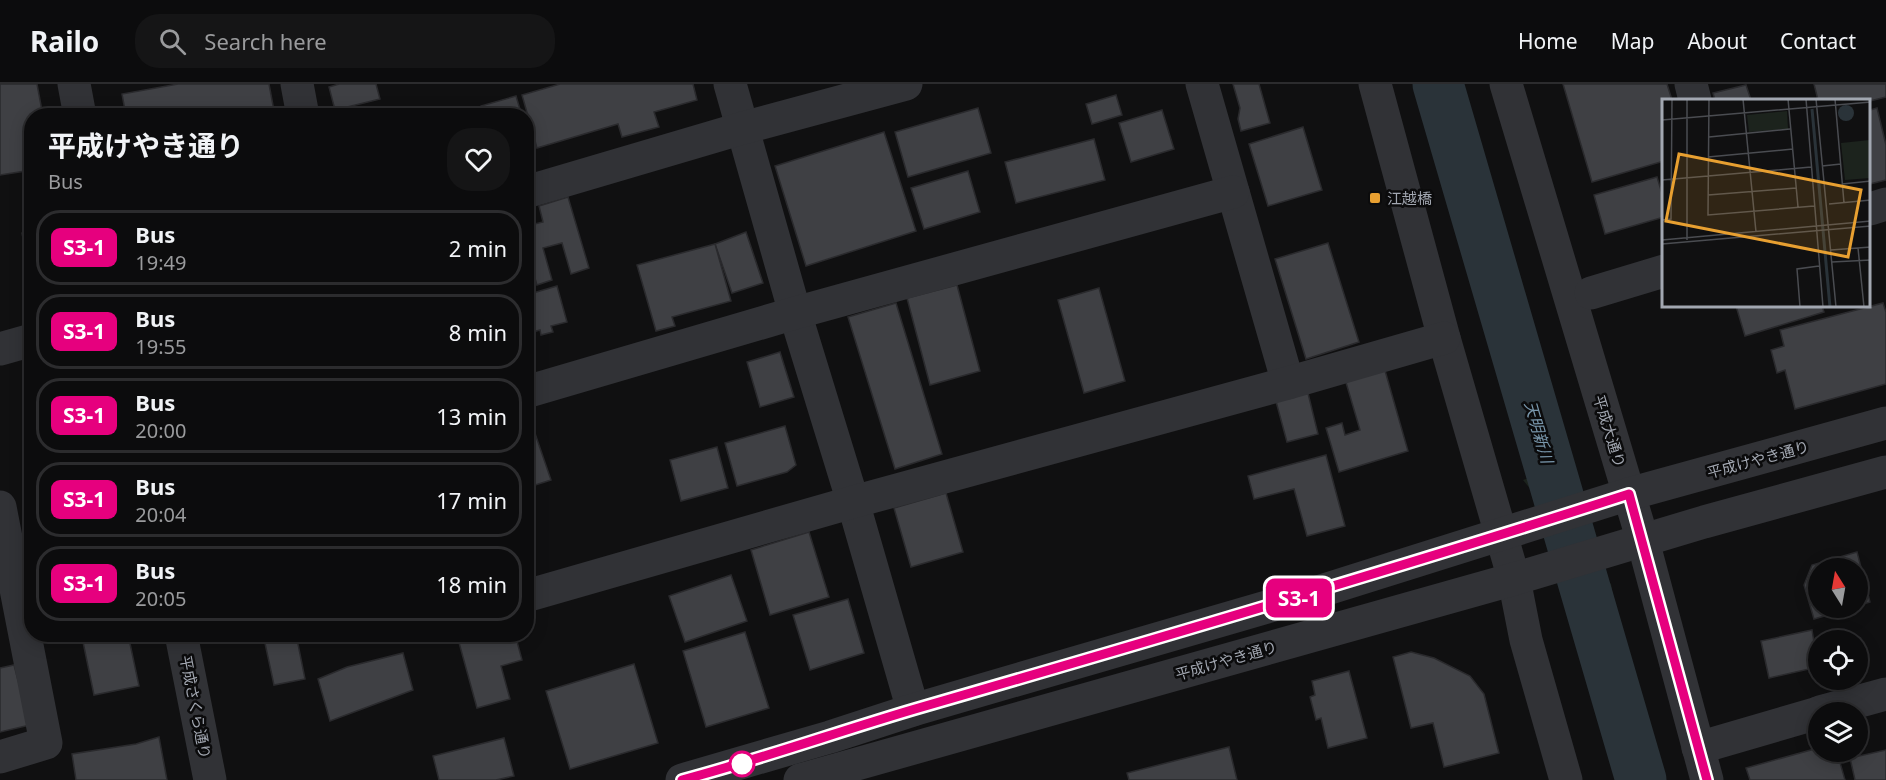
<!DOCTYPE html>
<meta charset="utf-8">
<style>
:root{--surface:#0c0c0d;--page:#151516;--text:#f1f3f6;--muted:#9a9b9d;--line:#2c2c2e}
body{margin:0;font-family:"Noto Sans","Noto Sans JP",sans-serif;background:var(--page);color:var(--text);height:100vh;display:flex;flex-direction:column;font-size:22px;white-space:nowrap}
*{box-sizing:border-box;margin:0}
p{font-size:20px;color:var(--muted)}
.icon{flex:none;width:33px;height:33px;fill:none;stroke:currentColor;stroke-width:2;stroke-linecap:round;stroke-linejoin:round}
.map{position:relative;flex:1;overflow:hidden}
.side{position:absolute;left:24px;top:24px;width:510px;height:534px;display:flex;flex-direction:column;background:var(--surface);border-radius:24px;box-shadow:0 3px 15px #0003,0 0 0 2px var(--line)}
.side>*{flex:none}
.badge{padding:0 12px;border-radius:9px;font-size:21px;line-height:39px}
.needle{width:39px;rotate:349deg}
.fabs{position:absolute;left:1808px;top:474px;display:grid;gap:12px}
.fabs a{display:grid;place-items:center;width:60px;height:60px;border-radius:50%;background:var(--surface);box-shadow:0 3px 15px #0003,0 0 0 2px var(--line);font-size:30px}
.map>.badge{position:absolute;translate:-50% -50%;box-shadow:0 0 0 3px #fff}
.round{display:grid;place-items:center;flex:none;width:63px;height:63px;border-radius:24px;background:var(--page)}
.headline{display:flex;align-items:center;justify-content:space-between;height:102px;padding:0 24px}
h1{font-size:28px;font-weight:700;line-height:45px}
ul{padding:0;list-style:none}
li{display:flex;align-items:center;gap:18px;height:75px;margin:0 12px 9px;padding:0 12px;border:3px solid var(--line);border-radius:24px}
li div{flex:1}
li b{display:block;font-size:22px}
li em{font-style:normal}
li .badge{min-width:66px;font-weight:700;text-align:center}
header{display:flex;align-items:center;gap:36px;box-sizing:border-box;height:84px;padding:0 30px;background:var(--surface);border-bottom:2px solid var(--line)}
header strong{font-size:28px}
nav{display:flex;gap:33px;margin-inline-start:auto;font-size:21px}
.search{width:420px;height:54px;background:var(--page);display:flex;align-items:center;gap:15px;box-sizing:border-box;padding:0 21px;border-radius:24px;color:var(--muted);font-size:22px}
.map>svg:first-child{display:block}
.green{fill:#1c231d}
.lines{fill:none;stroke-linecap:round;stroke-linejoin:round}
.river{stroke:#2a3339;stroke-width:51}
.building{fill:#3f4044;stroke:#2a2a2d;stroke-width:1.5}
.minor{stroke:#313236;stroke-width:33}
.line-casing{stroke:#fff;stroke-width:14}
.line{stroke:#e6007e;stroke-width:9}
.poi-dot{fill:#e8a031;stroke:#0b0b0c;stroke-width:2}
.stop-dot{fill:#fff;stroke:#e6007e;stroke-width:3}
.labels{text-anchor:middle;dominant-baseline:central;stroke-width:5;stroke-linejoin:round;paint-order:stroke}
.poi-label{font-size:15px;fill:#a2a7b1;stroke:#0b0b0c;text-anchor:start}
.street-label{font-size:15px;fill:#a2a7b1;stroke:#0b0b0c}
.water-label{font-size:16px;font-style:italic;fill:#7997ac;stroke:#0b0b0c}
.inset-river{fill:none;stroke:#2a3339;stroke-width:3}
.inset-road{fill:none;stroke:#4a4c51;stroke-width:1.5}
.view{fill:#e8a031;fill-opacity:0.15;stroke:#e8a031;stroke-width:3}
.inset-edge{fill:none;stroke:#a2a7b1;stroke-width:3}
</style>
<header>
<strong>Railo</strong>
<div class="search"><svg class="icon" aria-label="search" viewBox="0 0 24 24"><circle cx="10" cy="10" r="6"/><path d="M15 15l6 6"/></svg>Search here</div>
<nav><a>Home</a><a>Map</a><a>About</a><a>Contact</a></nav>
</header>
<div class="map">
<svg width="1886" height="696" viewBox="0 0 1886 696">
<rect width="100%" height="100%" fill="#101011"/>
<g class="green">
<path d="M1574,379L1573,395L1567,408L1546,416L1532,407L1523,396Z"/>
<path d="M1597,489L1611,500L1613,512L1574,528L1566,525L1571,498Z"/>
</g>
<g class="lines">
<path class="river" d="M1438,0L1641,696"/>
</g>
<g class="building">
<path d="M0,0H37L43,32H32V86L0,91Z"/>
<path d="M178,0H269L275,32H126L122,10Z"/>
<path d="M339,0H376L380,15L335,26L329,3Z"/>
<path d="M560,0H693L697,16L654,28L659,43L622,53L618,40L537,64L522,11Z"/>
<path d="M1233,0H1259L1270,39L1241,47L1238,35L1240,24Z"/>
<path d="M1563,0H1667L1672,16H1664V77L1592,98Z"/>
<path d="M1814,0H1886V13L1870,17L1818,16Z"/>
<path d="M1746,1L1751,16H1715L1713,9Z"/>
<path d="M1116,11L1122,31L1092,40L1086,20Z"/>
<path d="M516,12L522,32H483L481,22Z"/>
<path d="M471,24L473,32H445Z"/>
<path d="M978,24L991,69L908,93L895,48Z"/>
<path d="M1877,24L1886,61V96L1870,100V26Z"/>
<path d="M1162,26L1174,65L1131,78L1119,39Z"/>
<path d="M1303,43L1322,106L1268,122L1249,60Z"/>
<path d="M884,48L916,147L806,182L775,82Z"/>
<path d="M1094,55L1105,96L1016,119L1005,78Z"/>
<path d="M968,87L980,128L924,145L911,104Z"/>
<path d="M1657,93L1664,116V133L1605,150L1594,111Z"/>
<path d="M568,113L589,184L571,190L562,159L543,164L552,196L537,201L526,165V142L543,138L539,122Z"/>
<path d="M32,147V200L22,149Z"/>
<path d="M746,148L763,199L732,209L715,160Z"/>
<path d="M1328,159L1359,258L1306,275L1275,175Z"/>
<path d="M715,160L731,217L672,233L675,242L656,247L637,181Z"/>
<path d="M957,201L980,287L930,301L907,214Z"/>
<path d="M557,202L567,238L551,242L553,248L541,251L540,246L526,250V211Z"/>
<path d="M1099,204L1125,297L1084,309L1058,216Z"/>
<path d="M896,219L942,370L895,385L848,233Z"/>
<path d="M1883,219L1886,228V300L1795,325L1785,286L1777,289L1771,266L1784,262L1780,246Z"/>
<path d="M1736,222H1822L1824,228L1745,252Z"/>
<path d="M780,268L794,313L760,323L747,278Z"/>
<path d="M1384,283L1408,367L1339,388L1326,344L1342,339L1345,351L1360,346L1345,295Z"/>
<path d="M1306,301L1318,350L1287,358L1274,310Z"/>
<path d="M527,326L551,396L526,404V326Z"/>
<path d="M785,342L796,381L787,388L737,402L725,359Z"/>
<path d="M717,363L728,404L681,417L670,376Z"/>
<path d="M1326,371L1345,442L1307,452L1294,405L1254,415L1248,392Z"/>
<path d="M946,409L963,468L911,483L894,424Z"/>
<path d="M809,448L829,513L770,531L751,466Z"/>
<path d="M1857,468L1870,518L1857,522V484H1818V524H1852L1814,535L1804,501L1812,481Z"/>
<path d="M731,491L747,537L685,558L669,512Z"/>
<path d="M848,515L864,569L810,586L793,531Z"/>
<path d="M1812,546L1818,583L1769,594L1761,557Z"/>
<path d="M745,548L769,624L706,643L683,567Z"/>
<path d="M121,550H128L139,602L94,611L83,558Z"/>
<path d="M263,550H296L305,595L274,601Z"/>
<path d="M473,550H515L522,576L501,582L510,615L477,624L458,555Z"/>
<path d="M1411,568L1434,574L1470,592L1484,610L1499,669L1444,683L1433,639L1411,644L1393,573Z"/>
<path d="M403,569L413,606L330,637L318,595L347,583Z"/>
<path d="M634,580L658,659L570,685L546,607Z"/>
<path d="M14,581L30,641L0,648V584Z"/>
<path d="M1349,587L1367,654L1328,664L1321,634L1316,636L1310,613L1315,611L1312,597Z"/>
<path d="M159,653L167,696H76L72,670L136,660Z"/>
<path d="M504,654L514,692L496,696H439L433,672Z"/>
<path d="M1229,663L1237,696H1129L1127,689Z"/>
<path d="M1818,664V668H1837L1845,696H1750L1746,684Z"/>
<path d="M1886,666V696H1855L1850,674Z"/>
</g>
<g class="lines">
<g class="minor">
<path d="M74,0L80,32"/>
<path d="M297,0L303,32"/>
<path d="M730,0L795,229L853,418L913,626"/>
<path d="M1202,0L1288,299"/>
<path d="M1375,0L1444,254L1514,495L1526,556L1566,696"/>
<path d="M1506,0L1643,457L1707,696"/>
<path d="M1691,0L1695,16"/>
<path d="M526,108L743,44L906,0"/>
<path d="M1870,125L1886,120"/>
<path d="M1591,209L1664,187"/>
<path d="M0,265L32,256"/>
<path d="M526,308L795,229L1233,108"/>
<path d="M0,423L46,659L0,673"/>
<path d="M526,512L853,418L1288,299L1444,254"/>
<path d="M181,550L210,696"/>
<path d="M1820,628L1886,610"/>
<path d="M1698,664L1818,629"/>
<path d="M682,696L830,653L913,626L1308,511L1629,410L1886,339"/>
<path d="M800,696L1514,495L1704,438L1886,388"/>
</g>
</g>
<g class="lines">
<defs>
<path id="line" d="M682,696C761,675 837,648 915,625C1154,556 1393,486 1629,410L1707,696"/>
</defs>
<use href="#line" class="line-casing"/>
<use href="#line" class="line"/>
</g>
<rect class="poi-dot" x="1369" y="108" width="12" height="12" rx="3"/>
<circle class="stop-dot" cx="742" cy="680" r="12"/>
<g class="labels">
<g class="poi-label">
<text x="1387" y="114">江越橋</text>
</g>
<g class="street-label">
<text transform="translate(1610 347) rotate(73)">平成大通り</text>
<text transform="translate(1758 375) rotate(-15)">平成けやき通り</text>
<text transform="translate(1226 576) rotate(-16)">平成けやき通り</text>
<text transform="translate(196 623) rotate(79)">平成さくら通り</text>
</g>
<g class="water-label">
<text transform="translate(1539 348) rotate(74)">天明新川</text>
</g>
</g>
<g transform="translate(1662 15)">
<rect width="208" height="208" fill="#101011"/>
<path d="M125,12L126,30L87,33L85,16ZM208,41V79L183,81L179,44Z" fill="#1c231d"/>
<path d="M176 14a8 8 0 1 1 16 0a8 8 0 1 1-16 0Z" fill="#2a3339"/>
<path class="inset-river" d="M150,10L168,208"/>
<path class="inset-road" d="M47,0L46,116L152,107M81,0L94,133M126,0L136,108M144,0L161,208M154,0L174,208M173,0L182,104M0,21L209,3M47,38L128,30M46,58L131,50M160,67L179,65M0,81L149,68M180,85L209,82M46,96L134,89M167,105L209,101M0,121L9,120L10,0M0,141L209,122M25,141V0M0,145L209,127M196,149L202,208M169,151L209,148M170,163L209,161M138,208L135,170L157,167"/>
<path class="view" d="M17,55L199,91L186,158L4,122Z"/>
<rect width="208" height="208" class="inset-edge"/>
</g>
</svg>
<div class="fabs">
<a><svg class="needle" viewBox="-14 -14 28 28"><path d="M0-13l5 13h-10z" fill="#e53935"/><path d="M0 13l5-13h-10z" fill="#9a9b9d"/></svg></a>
<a><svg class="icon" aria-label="locate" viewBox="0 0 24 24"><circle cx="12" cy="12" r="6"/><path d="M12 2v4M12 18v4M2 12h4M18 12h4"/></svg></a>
<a><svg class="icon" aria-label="layers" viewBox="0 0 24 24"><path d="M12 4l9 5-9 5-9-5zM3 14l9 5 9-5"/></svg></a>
</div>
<b class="badge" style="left:1299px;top:514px;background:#e6007e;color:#fff">S3-1</b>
<section class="side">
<div class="headline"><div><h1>平成けやき通り</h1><p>Bus</p></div><a class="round"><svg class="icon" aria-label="heart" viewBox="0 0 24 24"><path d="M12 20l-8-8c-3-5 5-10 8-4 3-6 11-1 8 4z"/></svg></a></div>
<ul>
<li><span class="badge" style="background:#e6007e;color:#fff">S3-1</span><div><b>Bus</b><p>19:49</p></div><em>2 min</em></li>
<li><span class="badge" style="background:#e6007e;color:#fff">S3-1</span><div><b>Bus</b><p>19:55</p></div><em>8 min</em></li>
<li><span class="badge" style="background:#e6007e;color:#fff">S3-1</span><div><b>Bus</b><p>20:00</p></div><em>13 min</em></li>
<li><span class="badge" style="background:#e6007e;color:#fff">S3-1</span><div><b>Bus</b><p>20:04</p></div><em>17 min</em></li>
<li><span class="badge" style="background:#e6007e;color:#fff">S3-1</span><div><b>Bus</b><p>20:05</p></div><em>18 min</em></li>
</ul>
</section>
</div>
